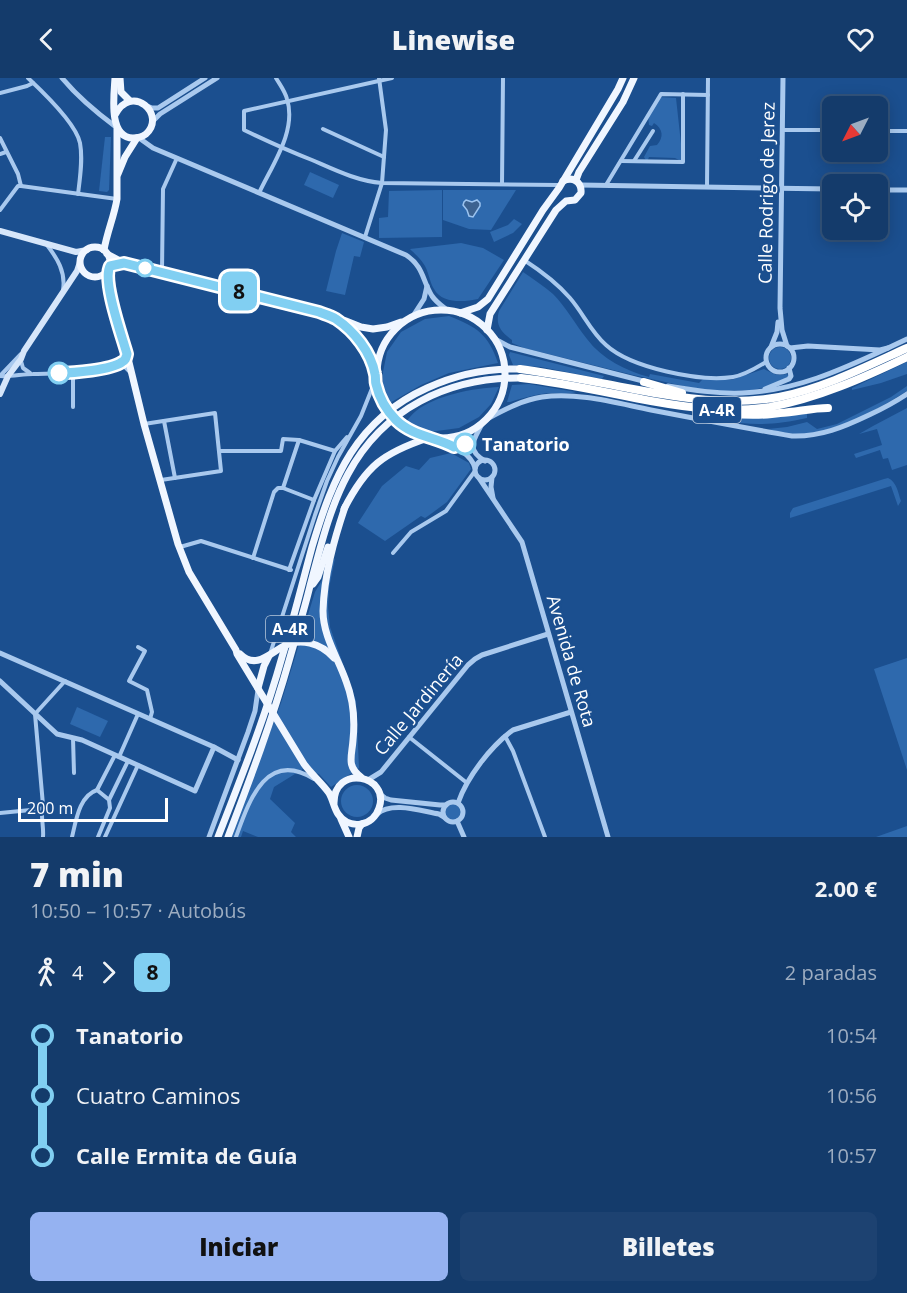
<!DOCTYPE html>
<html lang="es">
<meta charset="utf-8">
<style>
:root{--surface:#143b6b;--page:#1d4271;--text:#f1f3f6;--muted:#9dadc1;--line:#33557e;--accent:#95b2f1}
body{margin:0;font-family:"Open Sans",sans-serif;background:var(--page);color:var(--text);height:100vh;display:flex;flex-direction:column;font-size:22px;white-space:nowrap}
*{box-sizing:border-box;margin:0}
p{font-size:20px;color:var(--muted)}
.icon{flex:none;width:33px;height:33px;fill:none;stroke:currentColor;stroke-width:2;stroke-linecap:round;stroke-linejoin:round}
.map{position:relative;height:759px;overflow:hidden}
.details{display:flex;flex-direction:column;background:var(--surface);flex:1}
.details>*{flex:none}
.badge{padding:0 12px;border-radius:9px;font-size:21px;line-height:39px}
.needle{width:39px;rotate:228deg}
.controls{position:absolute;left:822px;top:18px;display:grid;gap:12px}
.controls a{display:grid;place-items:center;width:66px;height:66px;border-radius:9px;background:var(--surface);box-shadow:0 3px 15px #0003,0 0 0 2px var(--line);font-size:30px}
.scale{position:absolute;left:18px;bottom:15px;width:150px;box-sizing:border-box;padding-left:6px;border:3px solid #fff;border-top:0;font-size:16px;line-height:21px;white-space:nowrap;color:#fff;-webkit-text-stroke:4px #1b4f8f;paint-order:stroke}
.map>.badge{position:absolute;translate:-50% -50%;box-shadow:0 0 0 3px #fff}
.legs{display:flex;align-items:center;gap:9px;height:66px;padding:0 30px;font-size:20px}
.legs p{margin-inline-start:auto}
.head{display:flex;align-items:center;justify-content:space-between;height:102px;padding:0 30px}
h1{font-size:33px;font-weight:800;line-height:45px}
.cta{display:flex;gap:12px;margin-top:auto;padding:12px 30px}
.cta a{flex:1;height:69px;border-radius:9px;background:var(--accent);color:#111;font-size:24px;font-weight:800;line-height:69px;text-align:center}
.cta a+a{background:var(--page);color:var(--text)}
ul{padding:0 30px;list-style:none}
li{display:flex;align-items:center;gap:21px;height:60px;font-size:22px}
li i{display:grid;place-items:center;width:9px;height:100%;margin:0 8px;background:currentColor}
li i::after{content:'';width:15px;height:15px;margin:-8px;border:4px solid;border-radius:50%;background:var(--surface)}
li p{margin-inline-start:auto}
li:first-child i{background:linear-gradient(#0000 50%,currentColor 0)}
li:last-child i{background:linear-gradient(currentColor 50%,#0000 0)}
header{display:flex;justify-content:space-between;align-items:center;height:78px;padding:0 30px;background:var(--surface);font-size:27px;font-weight:800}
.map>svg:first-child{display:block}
.green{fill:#2e69ad}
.water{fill:#3c6290;stroke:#9cc4f0;stroke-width:1.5}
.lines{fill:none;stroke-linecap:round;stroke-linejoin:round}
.minor{stroke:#a9c9ee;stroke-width:4}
.tertiary{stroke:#a9c9ee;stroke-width:5}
.secondary{stroke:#d6e6fa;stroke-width:6}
.primary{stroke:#f0f6ff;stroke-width:7}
.motorway{stroke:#fff;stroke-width:8}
.line-1-casing{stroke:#fff;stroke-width:14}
.line-1{stroke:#81cff2;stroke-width:9}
.stop-1-dot{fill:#fff;stroke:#81cff2;stroke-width:3}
.labels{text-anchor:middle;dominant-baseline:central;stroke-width:5;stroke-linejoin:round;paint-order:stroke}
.shield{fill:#1b4f8f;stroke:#bbcadd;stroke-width:1.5}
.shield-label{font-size:16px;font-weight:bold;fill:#fff}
.street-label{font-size:18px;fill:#fff;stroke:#1b4f8f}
.stop-label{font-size:18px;font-weight:bold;fill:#fff;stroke:#1b4f8f;text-anchor:start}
</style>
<header><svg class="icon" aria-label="back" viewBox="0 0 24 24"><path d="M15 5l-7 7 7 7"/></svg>Linewise<svg class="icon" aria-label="heart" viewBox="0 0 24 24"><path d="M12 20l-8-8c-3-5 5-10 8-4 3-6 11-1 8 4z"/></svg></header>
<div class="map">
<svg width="907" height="759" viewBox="0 0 907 759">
<rect width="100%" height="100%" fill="#1b4f8f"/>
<g class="green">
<path d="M659,19L676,20L683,84L675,80L649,79L647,84L644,79L650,68L657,67C664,59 663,51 654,45L652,48L649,47L648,38Z"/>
<path d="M105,59H111L109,112L107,114L99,113Z"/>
<path d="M310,94L339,107L333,120L304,107Z"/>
<path d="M442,112V159L379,160V140L388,139L389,113Z"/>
<path d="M443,112H516L491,152L469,151L443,142Z"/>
<path d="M514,141L522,146L513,155L494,164L490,154L508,147Z"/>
<path d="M342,155L364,164L360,179L354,178L345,217L326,213L336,173Z"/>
<path d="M461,165L483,170L504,182L478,221C464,224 442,226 434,211C429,203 429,193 423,185C420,180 414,175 410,171Z"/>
<path d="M523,194C533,201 544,208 553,216C566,229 575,246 587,261C602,281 626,293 649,299L650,296L699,305L703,301L731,302L764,291C773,295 777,299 786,296L789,297V300L771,308L753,312L716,313L688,309L633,297L524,270L512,265V262C501,254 495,247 499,233Z"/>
<path d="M449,238C477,249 488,256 498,285L449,295L421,307L388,326L383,309V294L387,274L401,254L425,241Z"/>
<circle cx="780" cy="280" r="11"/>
<path d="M510,274L604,298L602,301L541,289L513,287L509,277Z"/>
<path d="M907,284V296L881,305L852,312V310Z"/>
<path d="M529,306L576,314C567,317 559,315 550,315C536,316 523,320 510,324H507L512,307Z"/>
<path d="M907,308V313C879,331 830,358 796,356C787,356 777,353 768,351L787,349L807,344L817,351L837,346L891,319Z"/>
<path d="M499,309L491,326L479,339L459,350L429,354L406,344C409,340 412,336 416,333C436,317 474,310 499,309Z"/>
<path d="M907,330V387L892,392L888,380L883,381L880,372L856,380L854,376L882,367L877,351L859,356L873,348Z"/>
<path d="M807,335V340C775,347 753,348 721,342L735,340L781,339Z"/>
<path d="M451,375L469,385L471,391L447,424L428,438L425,440L421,438L385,463L358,445L382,408L406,388L419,392L430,380Z"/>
<path d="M888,400C897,404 898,415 901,423L898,428L891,408L790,440V435L793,430L884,401Z"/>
<path d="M335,480L329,510L328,529L330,549L356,623L359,690L331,709L319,696L303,691L274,709L270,721L295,745L291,754L296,759H258L243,753L241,759H231L281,625L315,514Z"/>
<path d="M907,580V692L874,591Z"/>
<path d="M77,629L108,643L100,659L70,646Z"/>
<circle cx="357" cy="723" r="16"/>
<circle cx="453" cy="734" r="8"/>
<path d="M907,748V759H876Z"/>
</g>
<path class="water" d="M466,122L472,124L477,122L480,125V128L473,139L469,138L467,132L463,127L464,124Z"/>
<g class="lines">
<g class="minor">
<path d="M28,0C43,14 76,45 80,65C83,81 80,100 78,116"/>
<path d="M392,0L244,33V52C267,63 289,73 312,82C335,92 357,103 382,105L559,107"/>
<path d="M0,15L27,8L33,5"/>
<path d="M323,51L384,79"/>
<path d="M782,52H832"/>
<path d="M878,53H907"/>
<path d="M0,60L18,96L21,108"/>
<path d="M0,76L6,74"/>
<path d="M621,83L683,84V16"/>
<path d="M634,83L653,53"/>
<path d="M502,106L503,0"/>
<path d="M606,107L661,16L708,17"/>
<path d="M21,108L117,121"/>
<path d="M707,109L708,0"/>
<path d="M259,115C272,87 297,53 287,21C285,13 280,7 276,0"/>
<path d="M0,132L18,108H21"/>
<path d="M365,159L382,105L386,52L379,0"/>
<path d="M47,167C57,180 66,194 63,212"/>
<path d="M524,182C541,193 557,205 570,220C583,235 591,254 606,267C631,290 700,304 733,299C745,297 756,290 766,284"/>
<path d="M162,193L163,111L177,80"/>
<path d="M21,283L23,290L30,295"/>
<path d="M116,287L125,289L130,294"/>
<path d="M0,298C11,299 22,296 33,296C54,295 114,297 126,279"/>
<path d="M0,298L21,276"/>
<path d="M73,329V295"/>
<path d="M164,343L175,400"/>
<path d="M144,346L215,335L221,393L161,402"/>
<path d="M220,373H281L283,361L299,362"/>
<path d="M283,410L299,362L335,373"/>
<path d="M180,469L201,463L291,492"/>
<path d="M393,475L411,454L446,433L475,393"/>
<path d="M253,480L274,414L278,410H283L314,422"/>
<path d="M289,492L314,422L335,373L347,359"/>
<path d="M138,569L145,573L129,603L147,612L152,634L150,641"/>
<path d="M270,576L315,437L327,403L338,379L361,338L375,303"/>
<path d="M505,658L513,673L545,759"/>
<path d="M409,659L467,705"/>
<path d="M73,660L74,695"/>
<path d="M119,679L138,636"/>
<path d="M97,712L108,721"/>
<path d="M0,735L41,731"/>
<path d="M43,759C44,747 40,738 43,727L35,636L65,603"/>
<path d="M72,759C76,743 79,718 97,712L115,677"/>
<path d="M98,759L110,730L109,722L128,683"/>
<path d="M105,759L138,687"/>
<path d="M236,759C249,723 266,671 314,701"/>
</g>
<g class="tertiary">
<path d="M62,0C77,18 97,35 116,49"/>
<path d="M783,0L780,230L782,252L787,268"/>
<path d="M147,28L152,30H158L205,0"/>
<path d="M153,43L160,36L217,0"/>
<path d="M139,60L153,70L406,177C424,189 422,202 432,218C436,224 442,228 447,232"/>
<path d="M580,107L832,111"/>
<path d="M878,112H907"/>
<path d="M413,238L424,221L427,208"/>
<path d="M493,260L510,269L647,304"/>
<circle cx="780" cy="280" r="14"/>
<path d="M771,269L777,254L778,244"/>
<path d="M790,270L808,268L880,272L888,270L907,261"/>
<path d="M668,308C692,312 717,316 742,315C795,313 841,292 888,270"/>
<path d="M765,311L789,301L791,298L789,290"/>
<path d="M487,341C504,332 522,322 542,319C578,314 616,325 651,332C698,341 745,350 792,358C820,359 844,349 869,337C882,331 895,324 907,316"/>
<path d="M482,346C474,362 465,371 485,383"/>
<path d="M435,360C450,367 470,373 475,390"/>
<circle cx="485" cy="392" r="10"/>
<path d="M492,399L491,409L493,420"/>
<path d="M479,400L522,464L608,759"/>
<path d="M0,575L214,669L238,682"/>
<path d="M0,603L57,656L82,662L195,713L214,669"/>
<path d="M368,702L381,694L468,587L475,581L482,577L548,556"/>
<path d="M380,716L385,720L391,722L440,727H446"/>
<circle cx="453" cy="734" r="10"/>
<path d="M458,725C467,699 491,668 513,652L571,634"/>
<path d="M377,736C392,723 421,733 439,736L444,739"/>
<path d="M457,743L464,759"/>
<path d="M209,759L248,654L255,633L258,612"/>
</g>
<g class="secondary">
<path d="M0,153L76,174L87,172"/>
<path d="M0,316L8,298L21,281L24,273L77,193L80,184"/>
</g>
<g class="primary">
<path d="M115,0C114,17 108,60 133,60C138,60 142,59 146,56C167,37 132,4 115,37"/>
<path d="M120,0L121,14L130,23"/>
<path d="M118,96L125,79L137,60"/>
<path d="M576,102L579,94L623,24L634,0"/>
<circle cx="95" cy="184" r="15"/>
<path d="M104,172C107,154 114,139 117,121V51"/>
<path d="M107,176L124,185L319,234L336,241L346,243L361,249L373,251L387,249L401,244"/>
<path d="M107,193L108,209L127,276L144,346L178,466L189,494L236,572L237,576L304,686C312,697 322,705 329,715C333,722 334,730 338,736C349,752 373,749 379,730C391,697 333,685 334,726"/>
<circle cx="441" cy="296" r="64"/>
<path d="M460,235L478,229L488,221L543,132L559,110L618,11L623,0"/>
<path d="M336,241L358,260L368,276L375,296"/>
<path d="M487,252L490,236L556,132L566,123L575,122L581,115C582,104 573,98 563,103"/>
<path d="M345,429C334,462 324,497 323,533C323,558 338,580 346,603C353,621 355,643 353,662C352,678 346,688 361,699"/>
<path d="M344,431C366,388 383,375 428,360"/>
<path d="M313,506L318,499L328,469"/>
<path d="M240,576C255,591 268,577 282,569C300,559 321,565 334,580"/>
<path d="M258,610L264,588L269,578"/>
<path d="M341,741L349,759"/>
<path d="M218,759C241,700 265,640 282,579C293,543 302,506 312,469C333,399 356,342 427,310C457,296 488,290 520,291"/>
<path d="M228,759C250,701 272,643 289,583C296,558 304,533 310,508C320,471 329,431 348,396C383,331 448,299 521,300"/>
<path d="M357,759L359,750L362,746"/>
</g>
<g class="motorway">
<path d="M520,291C558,296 595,304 633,311C681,320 729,328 779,319C824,310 865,289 907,270"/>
<path d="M521,300C565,305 608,315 651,323C690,330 730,335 770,329C818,320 863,300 907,279"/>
<path d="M644,304L682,315"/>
<path d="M728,336C745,337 763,338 780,335C797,334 812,330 828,330"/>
</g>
</g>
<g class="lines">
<defs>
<path id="line-1" d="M59,295C73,295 111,292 122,284C126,282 126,280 127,276C122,258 102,203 110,188L124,185L319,234C324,236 331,238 336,241C354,253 371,274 375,296C376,299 375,303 376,306C379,319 386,332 396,342C412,358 435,359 454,369L465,366"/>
</defs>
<use href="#line-1" class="line-1-casing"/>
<use href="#line-1" class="line-1"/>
</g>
<g class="stop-1-dot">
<circle cx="145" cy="190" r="8"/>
<circle cx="59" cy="295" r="10"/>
<circle cx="465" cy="366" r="10"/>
</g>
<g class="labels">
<g class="shield">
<rect x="693" y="319" width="48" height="26" rx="4.5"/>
<rect x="266" y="538" width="48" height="26" rx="4.5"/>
</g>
<g class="shield-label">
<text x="717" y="332">A-4R</text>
<text x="290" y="551">A-4R</text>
</g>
<g class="street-label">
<text transform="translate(766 115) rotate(-89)">Calle Rodrigo de Jerez</text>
<text transform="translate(572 583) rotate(74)">Avenida de Rota</text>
<text transform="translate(418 626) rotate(-50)">Calle Jardinería</text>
</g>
<g class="stop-label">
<text x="482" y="366">Tanatorio</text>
</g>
</g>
</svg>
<div class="controls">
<a><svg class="needle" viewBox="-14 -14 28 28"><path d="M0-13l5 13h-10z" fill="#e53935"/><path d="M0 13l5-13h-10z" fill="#9dadc1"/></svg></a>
<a><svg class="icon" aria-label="locate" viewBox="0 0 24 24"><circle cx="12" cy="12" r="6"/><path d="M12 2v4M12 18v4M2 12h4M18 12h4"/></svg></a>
</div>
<div class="scale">200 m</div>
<b class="badge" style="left:239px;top:213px;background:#81cff2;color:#111">8</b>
</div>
<section class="details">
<div class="head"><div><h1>7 min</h1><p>10:50 – 10:57 · Autobús</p></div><b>2.00 €</b></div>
<div class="legs"><svg class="icon" aria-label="walk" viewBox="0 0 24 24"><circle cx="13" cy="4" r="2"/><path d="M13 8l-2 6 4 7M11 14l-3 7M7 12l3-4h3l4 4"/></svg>4<svg class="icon" aria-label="forward" viewBox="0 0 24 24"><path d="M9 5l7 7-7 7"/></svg><b class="badge" style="background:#81cff2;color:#111">8</b><p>2 paradas</p></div>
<ul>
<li><i style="color:#81cff2"></i><b>Tanatorio</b><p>10:54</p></li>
<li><i style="color:#81cff2"></i><span>Cuatro Caminos</span><p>10:56</p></li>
<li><i style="color:#81cff2"></i><b>Calle Ermita de Guía</b><p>10:57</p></li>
</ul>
<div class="cta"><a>Iniciar</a><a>Billetes</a></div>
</section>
